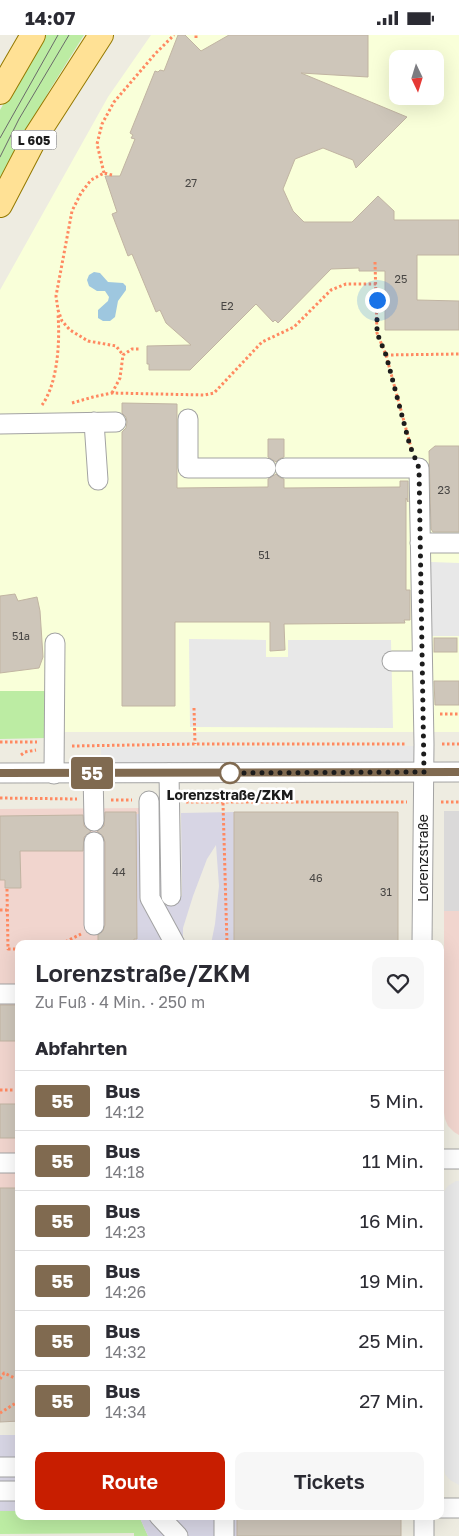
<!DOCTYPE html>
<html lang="de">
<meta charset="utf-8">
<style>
:root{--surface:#fff;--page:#f7f7f7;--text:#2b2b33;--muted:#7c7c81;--line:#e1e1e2;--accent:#c81e00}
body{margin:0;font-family:"Golos Text",sans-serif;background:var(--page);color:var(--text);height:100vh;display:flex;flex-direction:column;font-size:19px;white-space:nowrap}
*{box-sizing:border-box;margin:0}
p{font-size:16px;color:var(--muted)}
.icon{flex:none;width:28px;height:28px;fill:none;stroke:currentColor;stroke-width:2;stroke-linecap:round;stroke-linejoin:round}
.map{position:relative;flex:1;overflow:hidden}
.panel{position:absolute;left:15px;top:905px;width:429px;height:580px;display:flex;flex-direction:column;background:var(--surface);border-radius:10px;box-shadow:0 5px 20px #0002}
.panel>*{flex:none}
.badge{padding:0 10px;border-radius:4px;font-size:18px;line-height:32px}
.needle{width:32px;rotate:176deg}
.tools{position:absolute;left:389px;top:15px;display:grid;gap:10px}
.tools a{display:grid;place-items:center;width:55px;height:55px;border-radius:10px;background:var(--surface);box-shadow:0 5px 20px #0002;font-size:25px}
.you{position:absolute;width:25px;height:25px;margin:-12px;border:4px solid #fff;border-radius:50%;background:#1a73e8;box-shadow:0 0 0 8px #1a73e833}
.map>.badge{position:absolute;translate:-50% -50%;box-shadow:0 0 0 2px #fff}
h2{padding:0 20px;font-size:19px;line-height:45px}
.round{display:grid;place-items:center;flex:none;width:52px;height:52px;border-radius:10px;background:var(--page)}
.summary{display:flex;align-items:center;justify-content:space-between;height:85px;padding:0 20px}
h1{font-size:24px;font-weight:600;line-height:38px}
.button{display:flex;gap:10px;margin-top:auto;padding:10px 20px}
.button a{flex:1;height:58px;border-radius:10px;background:var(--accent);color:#fff;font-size:20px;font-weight:600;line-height:58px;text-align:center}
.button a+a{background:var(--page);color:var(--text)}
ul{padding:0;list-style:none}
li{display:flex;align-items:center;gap:15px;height:60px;padding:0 20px;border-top:1px solid var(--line)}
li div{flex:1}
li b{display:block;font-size:19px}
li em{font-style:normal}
li .badge{min-width:55px;font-weight:700;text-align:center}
.status{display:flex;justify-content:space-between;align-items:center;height:35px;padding:0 25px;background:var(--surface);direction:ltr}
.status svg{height:14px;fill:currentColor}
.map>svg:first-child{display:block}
.residential{fill:#dad9d9}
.commercial{fill:#f1d5ce}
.education{fill:#f9ffd9;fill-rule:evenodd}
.grass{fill:#bceca3}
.parking{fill:#e8e8e8}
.plaza{fill:#d7d5e4}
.water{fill:#9ec7df}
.building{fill:#cec6ba;stroke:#c1b4a2}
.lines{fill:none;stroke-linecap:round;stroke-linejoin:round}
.minor-casing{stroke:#a3a3a3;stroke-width:21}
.major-casing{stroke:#947900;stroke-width:26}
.path{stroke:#ff8961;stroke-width:3;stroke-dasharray:2.5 2.5;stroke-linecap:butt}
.minor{stroke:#fff;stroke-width:19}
.major{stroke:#ffe195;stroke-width:24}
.tram{stroke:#6a6a6a;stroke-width:1}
.line-casing{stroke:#fff;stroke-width:11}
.line{stroke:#806a50;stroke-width:8}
.walk{stroke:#1c1c1c;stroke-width:5;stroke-dasharray:0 9}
.stop-dot{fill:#fff;stroke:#806a50;stroke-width:2.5}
.labels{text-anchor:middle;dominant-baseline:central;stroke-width:5;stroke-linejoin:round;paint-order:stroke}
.number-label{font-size:11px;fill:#484644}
.shield{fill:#fff;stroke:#606060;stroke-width:1}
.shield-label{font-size:12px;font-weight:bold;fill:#1c1c1c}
.stop-label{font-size:14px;font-weight:bold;fill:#1c1c1c;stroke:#fff}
.street-label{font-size:14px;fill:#1c1c1c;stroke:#fff}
</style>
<div class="status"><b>14:07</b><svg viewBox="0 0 49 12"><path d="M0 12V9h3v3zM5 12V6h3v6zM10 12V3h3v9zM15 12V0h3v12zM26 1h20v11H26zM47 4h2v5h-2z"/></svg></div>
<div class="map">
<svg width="459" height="1501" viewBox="0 0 459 1501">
<rect width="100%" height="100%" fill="#eeece1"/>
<rect class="residential" x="444" y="776" width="15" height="100"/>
<g class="commercial">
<path d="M144,773L142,909H19V1386H0V774Z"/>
<path d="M444,876H459V1100L454,1097L448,1091L445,1084L444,1078Z"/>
</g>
<path class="education" d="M151,0H459V697H47V656H0V255L108,62ZM398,24H435V61H398Z"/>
<g class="grass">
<path d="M42,0H84L49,56L0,147V75Z"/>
<path d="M0,656H47V703L0,704Z"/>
<path d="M0,1476H19V1481H139L148,1501H134V1498L0,1499Z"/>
</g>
<g class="parking">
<path d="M431,527L459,528V601H431Z"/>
<path d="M189,604L266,605V622H288V605H391L393,693L190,692Z"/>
<path d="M414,711V728L101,730V713Z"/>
<path d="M456,1146H459V1450L450,1445L445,1439L444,1432L442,1168L443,1158L448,1151Z"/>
</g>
<g class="plaza">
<path d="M234,777V909H211L215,889L219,851L216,810L207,824L193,861L183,893V909H135L137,865L136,779L162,778L163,861H182L181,778Z"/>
<path d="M0,1338H19V1476H0V1400H16V1387H0Z"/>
<path d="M139,1481H237V1501H148Z"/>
</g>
<path class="water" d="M94,237L100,238L108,247L123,248L126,251V255L118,266L115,282L110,286H103L98,283V275L108,266L109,262L105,256H97L89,251L87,245L89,240Z"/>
<g class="building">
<path d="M178,0H185L201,16L229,0H368V42L301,38L407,82L356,133L353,125L323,113L295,124L283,154L293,176L304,187H352L378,161L394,176V185H459V220H417V265L459,266V295H385V236H359V233L331,234L278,288L275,285L273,287L256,269L190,335H149V329H147V311L191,310L166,288L160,275L156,277L132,219L128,221L112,179L117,177L105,141H120L135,104L131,103L133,100L130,98L155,36L158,37L160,35L164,36Z"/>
<path d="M122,368L177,369V453L268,452V444L276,439L279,442L284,444V453L400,452V446H408V467L406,463V555H410V585H404L405,588L284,589L285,615L270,616V587H175V671H122V397L126,393L127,387L126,382L122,378Z"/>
<path d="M268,404H284V422L279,424L276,427L268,422Z"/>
<path d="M435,411H459V497H433L431,494L429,416Z"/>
<path d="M15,559L18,566L37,562L40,576L43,622L39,633L0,638V561Z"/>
<rect x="434" y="603" width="23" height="14"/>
<path d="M434,646H459V670H435Z"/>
<path d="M105,777H136L137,904H134V909H98V900L103,896L105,890V807L103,801L97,796L104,791Z"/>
<path d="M234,777H398V907L234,908Z"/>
<path d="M83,780L84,791L91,796L84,802L83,816H20L21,853H5V845H0V781Z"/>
<rect x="0" y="970" width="19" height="36"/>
<rect x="0" y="1069" width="19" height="34"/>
<path d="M0,1153H19V1386L0,1387Z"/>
<rect x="237" y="1481" width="164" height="20"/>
</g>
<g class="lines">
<defs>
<g id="minor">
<path d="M188,384V433H266"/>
<path d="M94,387L98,445"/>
<path d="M0,389L116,387"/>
<path d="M285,433H419L424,709L422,909"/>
<path d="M420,508H459"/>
<path d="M392,626H422"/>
<path d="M0,738L459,737"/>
<path d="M93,738L94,786"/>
<path d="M169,738L171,861"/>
<path d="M54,739L55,608"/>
<path d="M149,766L150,863L175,909"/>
<path d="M94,807V890"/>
<path d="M0,959H19"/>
<path d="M440,1124H459"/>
<path d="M0,1128H19"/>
<path d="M0,1432H19"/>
<path d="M0,1456H19"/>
<path d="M440,1473H459"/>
<path d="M159,1481L178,1501"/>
<path d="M224,1481V1501"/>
<path d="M424,1481V1501"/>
</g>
<g id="major">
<path d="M0,57L33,0"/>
<path d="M0,170L36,101L101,0"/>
</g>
</defs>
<use href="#minor" class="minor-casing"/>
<use href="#major" class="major-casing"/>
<g class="path">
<path d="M196,3V0"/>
<path d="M104,138L97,109L102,89L114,67L155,19L174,0"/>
<path d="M112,140L104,138L91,145L81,158L72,176L56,261L58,275L62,286L70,295L88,306L116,311L123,320"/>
<path d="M375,227L377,298L386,320L412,416"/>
<path d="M386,320L459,319"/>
<path d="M112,358L120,343L123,320L132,314H141"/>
<path d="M72,368L93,362L112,358L204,360L214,358L262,307L294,292L331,255L346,249H376"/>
<path d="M42,370C58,348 60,306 58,279"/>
<path d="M194,673L195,709"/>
<path d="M440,679H459"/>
<path d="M0,707H37"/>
<path d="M442,709H459"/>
<path d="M72,711L195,709H406"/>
<path d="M21,720L25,717L36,715"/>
<path d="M0,763L77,764"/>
<path d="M111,765H132"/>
<path d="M186,767H407"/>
<path d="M441,767H459"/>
<path d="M223,768L227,909"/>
<path d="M7,854L8,914H19"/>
<path d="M0,875H7"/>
<path d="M61,909L81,899"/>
<path d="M0,1055H17"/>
<path d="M0,1344L4,1338L19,1345"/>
<path d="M0,1378L19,1366"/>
</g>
<use href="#minor" class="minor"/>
<use href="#major" class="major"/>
<g class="tram">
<path d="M0,103L58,0"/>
<path d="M0,122L19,84L69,0"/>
</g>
</g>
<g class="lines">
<defs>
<path id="line" d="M0,738L459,737"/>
</defs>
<use href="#line" class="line-casing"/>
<use href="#line" class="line"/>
<path class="walk" d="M230,738H228L424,737L419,433L410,411L386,320L377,298V265"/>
</g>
<circle class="stop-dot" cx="230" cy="738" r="10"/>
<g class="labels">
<g class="number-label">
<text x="191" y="147">27</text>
<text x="401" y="243">25</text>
<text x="227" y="270">E2</text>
<text x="444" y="454">23</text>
<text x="264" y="519">51</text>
<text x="21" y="600">51a</text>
<text x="119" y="836">44</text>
<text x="316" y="842">46</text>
<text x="386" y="856">31</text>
</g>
<rect class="shield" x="11.5" y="95.5" width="45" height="19" rx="4"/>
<g class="shield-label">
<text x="34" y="105">L 605</text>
</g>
<g class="stop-label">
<text x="230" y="759">Lorenzstraße/ZKM</text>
</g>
<g class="street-label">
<text transform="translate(422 823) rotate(-90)">Lorenzstraße</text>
</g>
</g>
</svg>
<div class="tools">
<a><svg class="needle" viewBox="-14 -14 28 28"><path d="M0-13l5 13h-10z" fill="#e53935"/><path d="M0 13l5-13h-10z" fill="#7c7c81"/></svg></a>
</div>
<div class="you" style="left:377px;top:265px"></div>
<b class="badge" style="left:92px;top:738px;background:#806a50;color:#fff">55</b>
<section class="panel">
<div class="summary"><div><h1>Lorenzstraße/ZKM</h1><p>Zu Fuß · 4 Min. · 250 m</p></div><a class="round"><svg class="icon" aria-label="heart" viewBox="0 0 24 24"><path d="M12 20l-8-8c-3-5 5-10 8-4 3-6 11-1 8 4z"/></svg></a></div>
<h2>Abfahrten</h2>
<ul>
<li><span class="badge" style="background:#806a50;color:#fff">55</span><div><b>Bus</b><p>14:12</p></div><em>5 Min.</em></li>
<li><span class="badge" style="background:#806a50;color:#fff">55</span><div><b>Bus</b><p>14:18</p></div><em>11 Min.</em></li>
<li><span class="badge" style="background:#806a50;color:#fff">55</span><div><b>Bus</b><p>14:23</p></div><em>16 Min.</em></li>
<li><span class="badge" style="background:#806a50;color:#fff">55</span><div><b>Bus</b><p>14:26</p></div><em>19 Min.</em></li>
<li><span class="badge" style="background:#806a50;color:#fff">55</span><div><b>Bus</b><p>14:32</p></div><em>25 Min.</em></li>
<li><span class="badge" style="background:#806a50;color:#fff">55</span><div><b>Bus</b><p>14:34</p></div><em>27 Min.</em></li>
</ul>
<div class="button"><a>Route</a><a>Tickets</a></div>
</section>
</div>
